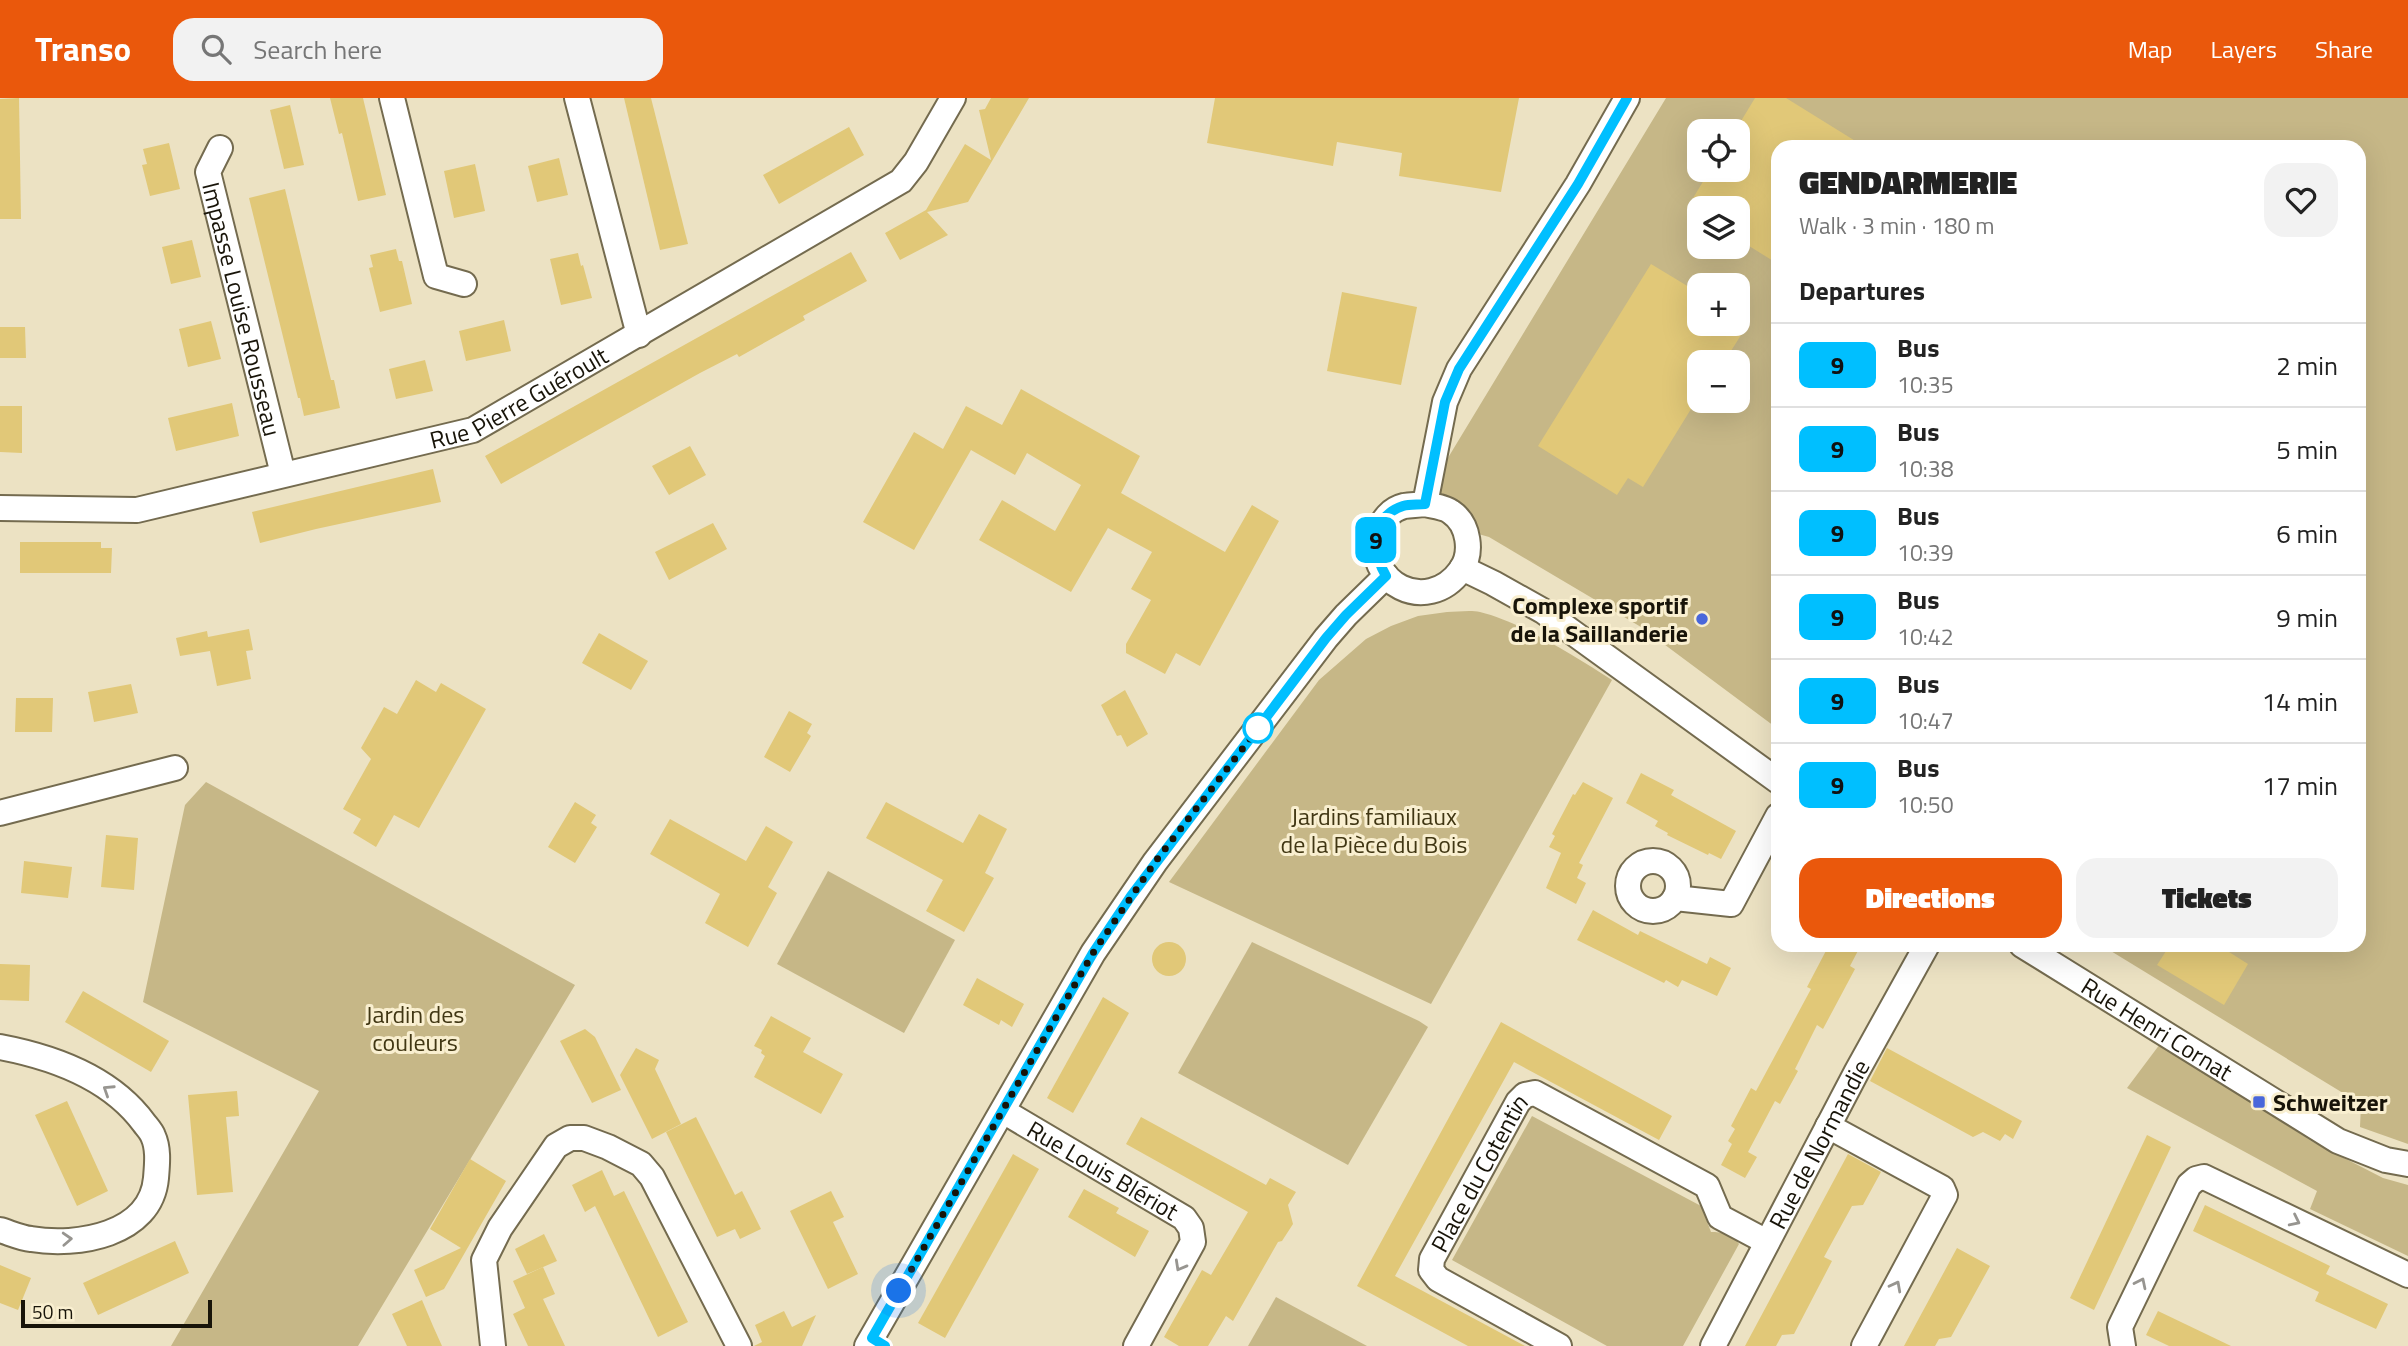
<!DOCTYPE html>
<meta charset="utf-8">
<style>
:root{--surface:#fff;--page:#f2f2f2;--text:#222;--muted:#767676;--line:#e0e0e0;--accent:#ea580c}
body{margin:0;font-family:"Titillium Web",sans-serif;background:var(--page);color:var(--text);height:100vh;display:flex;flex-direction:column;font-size:26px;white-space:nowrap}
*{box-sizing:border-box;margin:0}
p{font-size:23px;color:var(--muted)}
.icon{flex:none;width:38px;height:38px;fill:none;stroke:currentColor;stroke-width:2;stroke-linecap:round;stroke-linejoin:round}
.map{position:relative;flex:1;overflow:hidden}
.panel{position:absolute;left:1771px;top:42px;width:595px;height:812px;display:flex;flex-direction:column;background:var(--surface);border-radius:21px;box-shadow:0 7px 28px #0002}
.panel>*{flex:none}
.badge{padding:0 14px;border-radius:10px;font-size:24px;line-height:46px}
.buttons{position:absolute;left:1687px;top:21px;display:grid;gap:14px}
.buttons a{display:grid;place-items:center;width:63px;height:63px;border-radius:14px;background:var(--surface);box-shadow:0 7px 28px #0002;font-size:35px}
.scale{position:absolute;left:21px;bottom:18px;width:191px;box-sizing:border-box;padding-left:7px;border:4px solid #181409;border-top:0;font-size:19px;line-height:24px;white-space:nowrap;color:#181409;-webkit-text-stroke:5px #f9efd0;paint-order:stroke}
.you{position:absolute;width:35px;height:35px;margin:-18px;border:5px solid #fff;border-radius:50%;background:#1a73e8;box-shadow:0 0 0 10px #1a73e833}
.map>.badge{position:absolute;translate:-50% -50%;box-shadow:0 0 0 4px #fff}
h2{padding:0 28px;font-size:26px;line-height:63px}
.round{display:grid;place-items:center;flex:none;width:74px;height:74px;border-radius:21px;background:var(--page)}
.head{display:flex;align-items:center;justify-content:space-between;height:119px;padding:0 28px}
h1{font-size:33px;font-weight:800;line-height:52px}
.action{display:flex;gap:14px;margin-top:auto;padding:14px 28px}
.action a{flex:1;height:80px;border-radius:21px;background:var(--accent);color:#fff;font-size:28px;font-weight:800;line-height:80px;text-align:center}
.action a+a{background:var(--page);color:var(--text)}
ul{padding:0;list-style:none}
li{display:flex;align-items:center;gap:21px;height:84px;padding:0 28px;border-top:2px solid var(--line)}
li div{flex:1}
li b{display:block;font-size:26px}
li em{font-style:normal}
li .badge{min-width:77px;font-weight:700;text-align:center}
header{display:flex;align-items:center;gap:42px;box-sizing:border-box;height:98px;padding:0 35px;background:var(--accent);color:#fff}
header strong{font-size:33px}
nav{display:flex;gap:38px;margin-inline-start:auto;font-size:24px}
.search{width:490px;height:63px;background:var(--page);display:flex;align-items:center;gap:18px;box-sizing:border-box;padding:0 24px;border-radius:21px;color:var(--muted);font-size:26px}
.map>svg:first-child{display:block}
.green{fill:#c6b787;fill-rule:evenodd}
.building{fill:#e1c878}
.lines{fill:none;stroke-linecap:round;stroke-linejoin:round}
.minor-casing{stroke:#746b4f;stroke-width:28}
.minor{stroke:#fff;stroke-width:24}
.oneway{stroke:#979590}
.line-casing{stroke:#fff;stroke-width:16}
.line{stroke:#00bfff;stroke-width:10}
.walk{stroke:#181409;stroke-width:7;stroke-dasharray:0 12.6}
.poi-dot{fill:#4967db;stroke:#f9efd0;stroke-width:2.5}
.stop-dot{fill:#fff;stroke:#00bfff;stroke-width:3.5}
.labels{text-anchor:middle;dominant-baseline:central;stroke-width:6;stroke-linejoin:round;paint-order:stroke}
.street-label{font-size:24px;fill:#181409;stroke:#f9efd0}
.poi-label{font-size:24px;font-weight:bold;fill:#181409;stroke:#f9efd0;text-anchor:end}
.park-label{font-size:24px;fill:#403613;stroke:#f9efd0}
</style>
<header>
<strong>Transo</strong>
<div class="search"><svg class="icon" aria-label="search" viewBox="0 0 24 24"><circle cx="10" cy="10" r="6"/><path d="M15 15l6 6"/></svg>Search here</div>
<nav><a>Map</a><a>Layers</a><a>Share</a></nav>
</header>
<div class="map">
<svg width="2408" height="1248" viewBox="0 0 2408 1248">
<rect width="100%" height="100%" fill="#ece2c3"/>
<g class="green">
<path d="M1666,0H2408V1046L2360,1029L2361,1006L2101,847H2359V49H1778V631L1641,529L1489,439L1468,433L1433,399L1443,368ZM1699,33H1738V72H1699ZM1699,110H1738V149H1699ZM1699,187H1738V226H1699ZM1699,264H1738V303H1699Z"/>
<path d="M1447,514C1457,514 1470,512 1480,514C1521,524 1576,559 1612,582L1431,906L1169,784L1319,582L1366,541L1391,528L1418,518Z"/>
<path d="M206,684L575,887L358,1248H171L319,993L143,904L185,707Z"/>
<path d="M828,773L955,842L904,935L777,866Z"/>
<path d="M1252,844L1419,923L1428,929L1348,1067L1178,975Z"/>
<path d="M2160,946L2313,1044L2383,1080L2408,1087V1158L2310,1111L2317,1093L2127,990Z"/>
<path d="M1532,1018L1701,1108L1711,1134C1721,1134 1733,1136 1739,1146L1683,1248H1607L1452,1162Z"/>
<path d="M1276,1199L1367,1248H1248Z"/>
</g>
<g class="building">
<path d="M19,0L21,121H0V1Z"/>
<path d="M330,0H363L386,97L358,103L342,35L339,36Z"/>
<path d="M624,0H651L688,146L660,152Z"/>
<path d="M991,0H1029L968,104L927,114L948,137L900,162L885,135L926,112L965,46L991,62L979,12L985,11Z"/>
<path d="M1215,0H1519L1501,94L1399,78L1402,55L1337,44L1333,68L1207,45Z"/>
<path d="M1755,0H1786L1865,49H1778V166L1738,141V110H1687L1710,72H1738V28Z"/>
<path d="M290,7L304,67L284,71L270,12Z"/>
<path d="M849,29L864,57L779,106L763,77Z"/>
<path d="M169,45L180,91L150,98L142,67L147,66L143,51Z"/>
<path d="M559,60L568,97L537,104L528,68Z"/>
<path d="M475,66L485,113L454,120L444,73Z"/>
<path d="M285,91L331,282H334L340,310L304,318L300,300H298L249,100Z"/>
<path d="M192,142L201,179L171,186L162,149Z"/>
<path d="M396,151L399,163H402L412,206L380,214L369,170L373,169L370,157Z"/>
<path d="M851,154L867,183L803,218L805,222L739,259L737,256L700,275L501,386L485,358Z"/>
<path d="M578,155L581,168L583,167L592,200L561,207L550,161Z"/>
<path d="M1651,166L1699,195V226H1748L1724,264H1699V298L1643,389L1628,380L1617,397L1538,348Z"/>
<path d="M1342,194L1417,209L1401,287L1327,273Z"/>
<path d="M504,222L511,253L466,263L459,233Z"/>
<path d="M211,223L221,261L188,269L179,231Z"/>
<path d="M0,229H25L26,260H0Z"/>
<path d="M425,262L433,293L396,301L389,271Z"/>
<path d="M1021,291L1140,358L1121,395L1225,454L1252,407L1279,423L1200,568L1176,555L1165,576L1126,555V546L1151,502L1131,491L1152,454L1108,430L1071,494L979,442L1002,402L1055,433L1081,387L1027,355L1015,377L971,352L914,452L863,424L914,334L943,351L966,308L1002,327Z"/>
<path d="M232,305L239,338L176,353L168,320Z"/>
<path d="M0,308H22V355L0,354Z"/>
<path d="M690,348L706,377L669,397L652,368Z"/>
<path d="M433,371L441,404L316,431L260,445L252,414Z"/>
<path d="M713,425L727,451L669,482L655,454Z"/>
<path d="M20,444H101V450H112L111,475H20Z"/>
<path d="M249,531L253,552L246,553L251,581L217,588L210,553L180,558L176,540L207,533L208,539Z"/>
<path d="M599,535L648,563L631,592L582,565Z"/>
<path d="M416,582L436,594L441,585L486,611L419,730L394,717L376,749L353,735L361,721L343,711L371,661L361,650L384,609L397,616Z"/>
<path d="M131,586L138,615L94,624L88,594Z"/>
<path d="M1125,592L1148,636L1127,649L1121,637L1117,638L1101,607Z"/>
<path d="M16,600H53L52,634H15Z"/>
<path d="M789,613L812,626L807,635L811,638L790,674L764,659Z"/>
<path d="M1641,675L1674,692L1671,697L1736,733L1721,761L1709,755L1708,757L1667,737L1668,735L1655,728L1658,723L1626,705Z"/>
<path d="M1583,684L1613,700L1579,765L1583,767L1577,780L1586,785L1576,806L1546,790L1561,755L1549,749L1555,738L1552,736L1573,696L1575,697Z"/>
<path d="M575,704L596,717L591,725L597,729L575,765L548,749Z"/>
<path d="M886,704L963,745L979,716L1007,731L985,775L994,780L964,834L926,813L943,782L866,740Z"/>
<path d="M670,721L746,763L766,728L793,744L768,789L777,795L748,849L705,825L720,796L650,756Z"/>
<path d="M106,737L138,740L134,792L101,789Z"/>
<path d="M24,763L72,769L68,800L21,795Z"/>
<path d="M1593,812L1638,837L1640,833L1707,866L1710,859L1731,870L1717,898L1682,882L1678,889L1666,882L1664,885L1577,842Z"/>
<circle cx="1169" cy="861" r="17"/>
<path d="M1829,847H1861L1850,868L1855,871L1823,931L1817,927L1795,971L1798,973L1780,1006L1775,1003L1748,1054L1757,1059L1745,1080L1721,1067L1732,1046L1728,1043L1735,1031L1731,1028L1751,990L1756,993L1811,891L1807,889Z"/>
<path d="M2170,847H2218L2248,866L2224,907L2157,867Z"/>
<path d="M0,866L30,867L29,903L0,902Z"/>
<path d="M977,880L1024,906L1012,929L1001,922L999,927L963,907Z"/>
<path d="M83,893L169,943L151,974L65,924Z"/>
<path d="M1103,899L1129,915L1073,1015L1047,1000Z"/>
<path d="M771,918L811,940L803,954L843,976L821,1016L754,979L765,958L761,955L762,952L754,948Z"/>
<path d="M1501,924L1672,1018L1659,1042L1514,964L1395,1178L1525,1248H1468L1357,1188Z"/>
<path d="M585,931L595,939L621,992L592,1005L560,943Z"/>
<path d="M636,950L659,962L655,971L681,1026L652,1041L620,977Z"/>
<path d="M1887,950L2022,1023L2013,1041L2005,1036L2000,1043L1983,1034L1973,1039L1870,983Z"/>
<path d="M237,993L239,1018L226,1019L233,1094L197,1097L188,997Z"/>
<path d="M67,1003L108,1093L77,1108L35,1017Z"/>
<path d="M696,1019L735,1097L742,1093L761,1131L740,1141L735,1131L717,1139L666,1034Z"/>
<path d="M1141,1019L1266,1087L1270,1080L1296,1094L1288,1107L1293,1126L1282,1143L1278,1144L1233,1223L1226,1218L1208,1248H1179L1164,1239L1202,1172L1211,1177L1248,1114L1126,1046Z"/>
<path d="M2147,1037L2171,1049L2094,1212L2070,1200Z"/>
<path d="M1013,1056L1039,1071L945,1240L918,1225Z"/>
<path d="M1848,1056L1881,1074L1863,1107L1852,1108L1824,1159L1832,1163L1794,1236L1782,1237L1776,1248H1745Z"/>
<path d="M470,1061L506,1083L444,1191L426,1199L414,1172L461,1150L430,1131Z"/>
<path d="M602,1072L614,1098L624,1093L688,1224L658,1239L595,1108L585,1114L572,1087Z"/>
<path d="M1084,1091L1119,1110L1116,1115L1149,1133L1135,1159L1068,1119Z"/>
<path d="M831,1093L844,1119L833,1124L858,1176L828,1191L790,1113Z"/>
<path d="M2205,1107L2330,1168L2326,1176L2388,1206L2376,1231L2315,1203L2319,1194L2193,1133Z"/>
<path d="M544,1136L557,1163L527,1176L515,1151Z"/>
<path d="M175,1143L189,1175L98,1217L83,1185Z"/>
<path d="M1957,1150L1990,1168L1951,1239L1939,1241L1935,1248H1904Z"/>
<path d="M0,1167L31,1180L18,1212L0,1205Z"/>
<path d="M543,1169L555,1196L543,1201L565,1248H528L513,1216L525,1210L513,1183Z"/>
<path d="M422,1202L433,1228L442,1248H407L392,1216Z"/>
<path d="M784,1213L792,1229L816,1217L802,1248H754L762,1244L755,1227Z"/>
<path d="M2158,1213L2231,1248H2169L2146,1237Z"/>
</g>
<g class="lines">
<defs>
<g id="minor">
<path d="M392,0L436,178L464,186"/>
<path d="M577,0L639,237"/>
<path id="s1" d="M220,50L208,74L283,376"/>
<path d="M1425,406L1445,304L1459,271L1578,86L1627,0"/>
<path d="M1425,406C1433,408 1445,409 1451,414C1469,426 1473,455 1461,472C1427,519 1362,484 1379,434C1382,422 1391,411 1404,408C1411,407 1418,407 1425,406Z"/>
<path id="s2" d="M0,410L137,412L473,332L901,83L916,64L953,0"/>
<path d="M1462,470L1493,485L1543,513L1778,683"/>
<path d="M0,715L175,670"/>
<circle cx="1653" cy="788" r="25"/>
<path d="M1675,800L1731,806L1778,718"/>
<path id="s3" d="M2022,847L2338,1043L2386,1062L2408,1066"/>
<path d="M0,949C53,959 111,980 144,1025C147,1029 151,1033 153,1038C159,1051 157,1067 156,1080C151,1137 77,1149 31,1141C21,1140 10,1135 0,1132"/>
<path id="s4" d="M1003,1013L1184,1120L1191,1130L1193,1144L1136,1248"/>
<path d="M1828,1028L1942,1090L1945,1097L1864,1248"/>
<path d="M493,1248L484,1162L500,1130L556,1048L570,1040H584L608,1049L641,1066L652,1079L739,1248"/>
<path d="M867,1248L1093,855L1155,764L1326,540L1346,517L1386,478"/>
<path id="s5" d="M1559,1248L1438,1181L1431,1172L1432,1161L1518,1004L1525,997L1535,995L1707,1088L1720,1119L1767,1144"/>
<path id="s6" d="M1713,1248L1857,973L1927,847"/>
<path d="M2123,1248L2120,1229L2189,1087L2196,1081L2204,1079L2408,1177"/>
</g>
</defs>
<use href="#minor" class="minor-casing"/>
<use href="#minor" class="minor"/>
</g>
<defs><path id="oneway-chevron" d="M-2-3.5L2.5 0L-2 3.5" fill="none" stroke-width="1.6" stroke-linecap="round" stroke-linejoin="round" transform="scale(1.75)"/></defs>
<g class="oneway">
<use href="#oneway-chevron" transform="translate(108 992) rotate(-147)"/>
<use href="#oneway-chevron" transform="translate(2295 1123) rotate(26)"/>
<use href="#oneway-chevron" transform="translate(67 1141) rotate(-3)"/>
<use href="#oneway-chevron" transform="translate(1180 1168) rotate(119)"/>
<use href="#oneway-chevron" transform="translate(2141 1185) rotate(-64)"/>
<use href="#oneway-chevron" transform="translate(1896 1188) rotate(-62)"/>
</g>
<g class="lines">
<defs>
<path id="line" d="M885,1248L872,1240L1093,855L1131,798L1326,540L1346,517L1386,478C1372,454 1370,419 1403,408C1410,406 1418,407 1425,406L1445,304L1459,271L1578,86L1627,0"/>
</defs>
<use href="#line" class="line-casing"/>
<use href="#line" class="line"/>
<path class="walk" d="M899,1193L1093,855L1155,764L1264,623L1258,630"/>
</g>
<g class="poi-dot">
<circle cx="1702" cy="521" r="7"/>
<rect x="2252" y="997" width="14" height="14" rx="3.5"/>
</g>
<circle class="stop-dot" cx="1258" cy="630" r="14"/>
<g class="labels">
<g class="street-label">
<text stroke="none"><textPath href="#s1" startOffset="168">Impasse Louise Rousseau</textPath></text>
<text stroke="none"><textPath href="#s2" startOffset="537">Rue Pierre Guéroult</textPath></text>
<text stroke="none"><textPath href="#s3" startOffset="159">Rue Henri Cornat</textPath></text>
<text stroke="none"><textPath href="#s6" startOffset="228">Rue de Normandie</textPath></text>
<text stroke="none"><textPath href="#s4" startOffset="116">Rue Louis Blériot</textPath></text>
<text stroke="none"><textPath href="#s5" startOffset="259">Place du Cotentin</textPath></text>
</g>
<g class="poi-label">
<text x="1688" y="507">Complexe sportif<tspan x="1688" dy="28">de la Saillanderie</tspan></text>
<text x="2273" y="1004" text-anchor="start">Schweitzer</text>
</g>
<g class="park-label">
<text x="1374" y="718">Jardins familiaux<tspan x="1374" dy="28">de la Pièce du Bois</tspan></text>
<text x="415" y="916">Jardin des<tspan x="415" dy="28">couleurs</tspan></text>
</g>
</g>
</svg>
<div class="buttons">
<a><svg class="icon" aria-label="locate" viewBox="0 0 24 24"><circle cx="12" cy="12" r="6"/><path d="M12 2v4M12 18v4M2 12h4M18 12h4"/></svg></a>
<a><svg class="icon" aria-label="layers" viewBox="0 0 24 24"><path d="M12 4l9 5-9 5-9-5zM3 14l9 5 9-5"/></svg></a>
<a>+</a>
<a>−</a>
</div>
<div class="scale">50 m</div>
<div class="you" style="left:899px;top:1193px"></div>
<b class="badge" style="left:1376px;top:442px;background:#00bfff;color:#111">9</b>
<section class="panel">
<div class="head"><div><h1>GENDARMERIE</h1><p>Walk · 3 min · 180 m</p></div><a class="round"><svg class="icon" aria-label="heart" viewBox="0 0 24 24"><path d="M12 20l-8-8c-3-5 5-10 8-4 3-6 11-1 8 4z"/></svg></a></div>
<h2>Departures</h2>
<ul>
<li><span class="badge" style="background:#00bfff;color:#111">9</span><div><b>Bus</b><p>10:35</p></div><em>2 min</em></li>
<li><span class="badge" style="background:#00bfff;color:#111">9</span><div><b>Bus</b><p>10:38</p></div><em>5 min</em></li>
<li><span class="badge" style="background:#00bfff;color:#111">9</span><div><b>Bus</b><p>10:39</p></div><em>6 min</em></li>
<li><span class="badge" style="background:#00bfff;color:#111">9</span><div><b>Bus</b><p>10:42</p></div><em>9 min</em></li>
<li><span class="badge" style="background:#00bfff;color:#111">9</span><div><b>Bus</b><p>10:47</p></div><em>14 min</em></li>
<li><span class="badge" style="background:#00bfff;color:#111">9</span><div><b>Bus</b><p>10:50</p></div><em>17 min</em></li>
</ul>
<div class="action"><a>Directions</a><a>Tickets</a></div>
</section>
</div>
